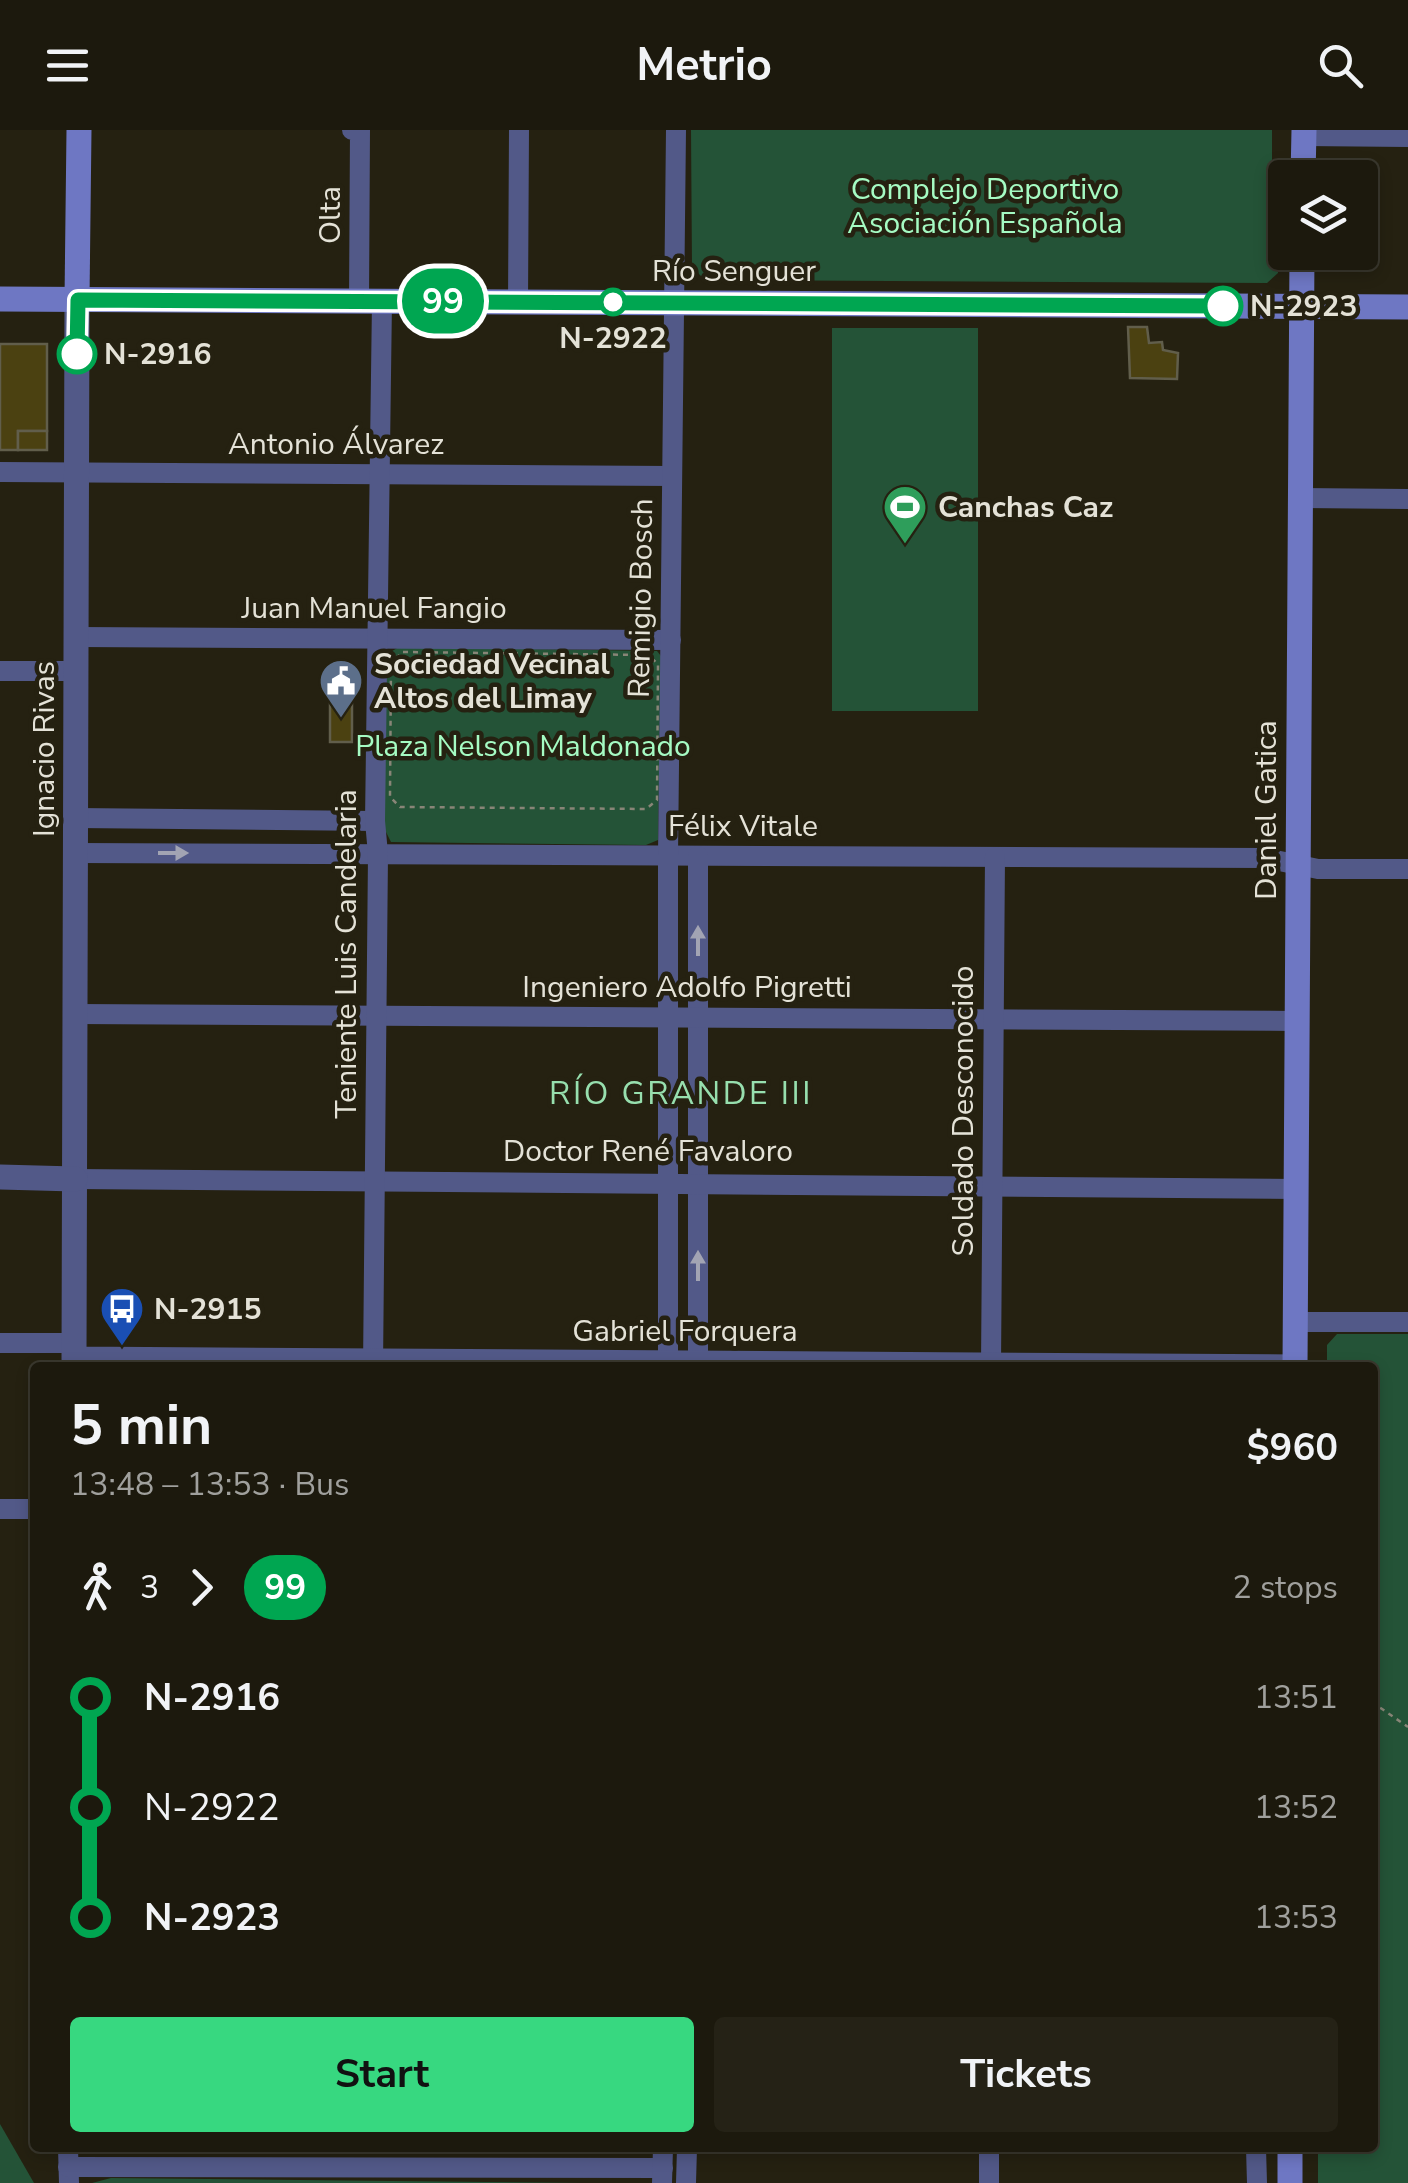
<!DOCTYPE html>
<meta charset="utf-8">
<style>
:root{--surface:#1c190d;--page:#252216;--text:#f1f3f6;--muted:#a0a09d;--line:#3a382e;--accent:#37d880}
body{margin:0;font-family:"Nunito Sans",sans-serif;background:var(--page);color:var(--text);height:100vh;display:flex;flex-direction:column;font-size:38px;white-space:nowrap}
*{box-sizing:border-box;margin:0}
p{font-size:32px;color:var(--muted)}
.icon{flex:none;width:55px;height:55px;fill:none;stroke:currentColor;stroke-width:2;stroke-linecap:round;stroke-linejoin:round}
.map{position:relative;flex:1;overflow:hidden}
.sheet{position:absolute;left:30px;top:1232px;width:1348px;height:790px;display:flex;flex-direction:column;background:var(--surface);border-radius:10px;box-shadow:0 5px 15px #0003,0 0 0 2px var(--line)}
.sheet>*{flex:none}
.badge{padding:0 20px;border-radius:32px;font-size:35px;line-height:65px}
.controls{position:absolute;left:1268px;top:30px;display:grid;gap:20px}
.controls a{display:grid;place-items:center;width:110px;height:110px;border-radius:10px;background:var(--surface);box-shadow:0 5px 15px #0003,0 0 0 2px var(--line);font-size:50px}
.map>.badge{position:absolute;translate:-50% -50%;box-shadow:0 0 0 5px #fff}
.legs{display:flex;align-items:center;gap:15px;height:110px;padding:0 40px;font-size:32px}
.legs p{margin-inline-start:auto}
.summary{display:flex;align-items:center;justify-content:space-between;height:170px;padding:0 40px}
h1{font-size:55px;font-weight:700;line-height:75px}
.button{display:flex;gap:20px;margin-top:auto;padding:20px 40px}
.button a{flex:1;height:115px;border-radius:10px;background:var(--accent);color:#111;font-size:40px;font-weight:700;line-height:115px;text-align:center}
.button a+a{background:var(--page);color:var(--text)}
ul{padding:0 40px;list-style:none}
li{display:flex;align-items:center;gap:35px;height:110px;font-size:38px}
li i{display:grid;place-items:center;width:15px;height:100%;margin:0 12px;background:currentColor}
li i::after{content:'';width:25px;height:25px;margin:-12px;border:8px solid;border-radius:50%;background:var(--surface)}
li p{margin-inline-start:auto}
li:first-child i{background:linear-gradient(#0000 50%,currentColor 0)}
li:last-child i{background:linear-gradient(currentColor 50%,#0000 0)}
header{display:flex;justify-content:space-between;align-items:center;height:130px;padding:0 40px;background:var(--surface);font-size:45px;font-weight:700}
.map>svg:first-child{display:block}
.green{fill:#245337}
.building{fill:#4b4111;stroke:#615e4b;stroke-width:2.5}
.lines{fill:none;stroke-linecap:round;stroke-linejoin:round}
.path{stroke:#888577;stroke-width:2.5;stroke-dasharray:5 5;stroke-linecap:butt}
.minor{stroke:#525988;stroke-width:20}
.tertiary{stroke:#525988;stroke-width:25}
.secondary{stroke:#6e77c3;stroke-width:25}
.oneway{fill:#a2a4b3}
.line-1-casing{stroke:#fff;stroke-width:22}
.line-1{stroke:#00a651;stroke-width:15}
.stop-1-dot{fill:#fff;stroke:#00a651;stroke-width:5}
.labels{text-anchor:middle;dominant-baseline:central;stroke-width:9;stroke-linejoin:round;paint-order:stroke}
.park-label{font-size:30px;fill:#a5fbc3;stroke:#252111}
.street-label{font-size:30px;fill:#e4e2d7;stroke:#252111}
.stop-label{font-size:30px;font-weight:bold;fill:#e4e2d7;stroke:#252111;text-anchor:start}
.poi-label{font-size:30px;font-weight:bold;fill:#e4e2d7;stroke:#252111;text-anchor:start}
.neighbourhood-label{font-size:32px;letter-spacing:2.5px;fill:#97dfae;stroke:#252111}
</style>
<header><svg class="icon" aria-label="menu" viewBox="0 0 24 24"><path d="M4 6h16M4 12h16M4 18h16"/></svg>Metrio<svg class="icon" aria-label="search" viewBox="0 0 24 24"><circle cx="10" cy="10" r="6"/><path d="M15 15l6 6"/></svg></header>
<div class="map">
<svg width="1408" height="2053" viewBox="0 0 1408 2053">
<rect width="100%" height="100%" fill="#252111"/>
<g class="green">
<path d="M691,0H1272V31L1279,32L1278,143L1267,153L705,150L692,137Z"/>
<rect x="832" y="198" width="146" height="383"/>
<path d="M399,517L657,521L661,526L658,710L646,715L391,712L384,698L387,524Z"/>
<path d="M1337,1204H1408V2053H1318V2018H1372V1238L1327,1237V1215Z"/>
<path d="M0,1994L34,2053H0Z"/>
<path d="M111,2048L584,2053H92Z"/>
</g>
<g class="building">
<path d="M1128,197H1147L1149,213L1162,212L1163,220L1178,223L1177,249L1130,248Z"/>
<path d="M0,214H47V301H18V320H0Z"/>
<rect x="18" y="301" width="29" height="19"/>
<rect x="330" y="566" width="22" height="46"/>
</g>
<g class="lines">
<g class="path">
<path d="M403,522L648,525L658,534L657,670L646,679L400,677L390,667L391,532Z"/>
<path d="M1372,1572L1408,1597"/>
</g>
<g class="minor">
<path d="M352,0H360L359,171"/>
<path d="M1304,6L1408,7"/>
<path d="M518,172L519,0"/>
<path d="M0,342L672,346"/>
<path d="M1301,368L1408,369"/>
<path d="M77,507L671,510"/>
<path d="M0,541H76"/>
<path d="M76,688L375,691"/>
<path d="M76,723L1265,728L1318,739H1408"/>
<path d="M698,726V1233"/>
<path d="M75,884L1297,891"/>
<path d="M75,1049L1296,1059"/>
<path d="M1296,1192H1408"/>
<path d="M0,1213H74"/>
<path d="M991,1235L995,727"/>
<path d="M373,1238L378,724L375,691L382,171"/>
<path d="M668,1238V726L676,0"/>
<path d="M0,1379H35"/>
<path d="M68,2018L69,2053"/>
<path d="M1256,2018L1257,2053"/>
<path d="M68,2037L663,2038"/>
<path d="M662,2053L663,2018"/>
<path d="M686,2053L687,2018"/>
<path d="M989,2053V2018"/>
</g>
<g class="tertiary">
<path d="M77,169L74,1229L1295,1237"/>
<path d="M0,1047L75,1049"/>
</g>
<g class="secondary">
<path d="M1303,48L1304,0"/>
<path d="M0,169L1408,177"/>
<path d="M77,169L79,0"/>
<path d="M1295,1238L1302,122"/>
<path d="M1290,2053V2018"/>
</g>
</g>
<defs><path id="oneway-solid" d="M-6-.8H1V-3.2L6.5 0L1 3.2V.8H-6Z" transform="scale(2.5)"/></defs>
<g class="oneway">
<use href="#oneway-solid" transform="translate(173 723)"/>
<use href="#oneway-solid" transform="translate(698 811) rotate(-90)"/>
<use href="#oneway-solid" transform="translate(698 1136) rotate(-90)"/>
</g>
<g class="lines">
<defs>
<path id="line-1" d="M77,224L78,170L1223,176"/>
</defs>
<use href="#line-1" class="line-1-casing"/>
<use href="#line-1" class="line-1"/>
</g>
<defs>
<symbol id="stadium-pin" viewBox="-11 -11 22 30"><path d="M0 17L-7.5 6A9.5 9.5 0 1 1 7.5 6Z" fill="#2e9e5b" stroke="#252111"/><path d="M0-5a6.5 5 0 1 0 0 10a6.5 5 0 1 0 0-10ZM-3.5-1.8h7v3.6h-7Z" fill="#fff"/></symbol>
<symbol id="civic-pin" viewBox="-11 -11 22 30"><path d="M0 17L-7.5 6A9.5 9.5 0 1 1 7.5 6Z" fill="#5c6f8a" stroke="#252111"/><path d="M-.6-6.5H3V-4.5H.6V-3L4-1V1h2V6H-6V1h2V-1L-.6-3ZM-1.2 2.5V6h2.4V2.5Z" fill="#fff"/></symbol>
<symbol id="bus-pin" viewBox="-11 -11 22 30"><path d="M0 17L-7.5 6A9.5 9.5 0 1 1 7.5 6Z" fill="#1a4fb4" stroke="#252111"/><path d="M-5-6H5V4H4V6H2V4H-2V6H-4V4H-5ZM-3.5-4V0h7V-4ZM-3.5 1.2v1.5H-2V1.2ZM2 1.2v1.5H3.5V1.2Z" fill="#fff"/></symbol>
</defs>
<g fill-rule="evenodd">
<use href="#stadium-pin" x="880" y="352" width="50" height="68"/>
<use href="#civic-pin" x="316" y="526" width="50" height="68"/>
<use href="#bus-pin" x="97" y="1154" width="50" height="68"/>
</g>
<g class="stop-1-dot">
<circle cx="613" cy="172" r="12"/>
<circle cx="1223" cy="176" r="18"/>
<circle cx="77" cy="224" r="18"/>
</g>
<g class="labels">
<g class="park-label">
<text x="985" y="59">Complejo Deportivo<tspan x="985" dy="34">Asociación Española</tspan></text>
<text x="523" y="616">Plaza Nelson Maldonado</text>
</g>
<g class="street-label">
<text transform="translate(330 85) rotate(-90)">Olta</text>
<text x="734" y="141">Río Senguer</text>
<text x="336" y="314">Antonio Álvarez</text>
<text transform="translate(641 468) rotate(-89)">Remigio Bosch</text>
<text x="374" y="478">Juan Manuel Fangio</text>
<text transform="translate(44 619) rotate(-90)">Ignacio Rivas</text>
<text transform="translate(1266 680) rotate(-90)">Daniel Gatica</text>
<text x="743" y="696">Félix Vitale</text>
<text transform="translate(346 824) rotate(-90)">Teniente Luis Candelaria</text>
<text x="687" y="857">Ingeniero Adolfo Pigretti</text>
<text transform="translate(963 981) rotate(-90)">Soldado Desconocido</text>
<text x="648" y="1021">Doctor René Favaloro</text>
<text x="685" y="1201">Gabriel Forquera</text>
</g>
<g class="stop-label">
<text x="1250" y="176">N-2923</text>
<text x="613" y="208" text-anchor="middle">N-2922</text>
<text x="104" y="224">N-2916</text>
</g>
<g class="poi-label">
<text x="938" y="377">Canchas Caz</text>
<text x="374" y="534">Sociedad Vecinal<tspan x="374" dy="34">Altos del Limay</tspan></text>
<text x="154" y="1179">N-2915</text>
</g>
<g class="neighbourhood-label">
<text x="681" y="963">RÍO GRANDE III</text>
</g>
</g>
</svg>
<div class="controls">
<a><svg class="icon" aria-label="layers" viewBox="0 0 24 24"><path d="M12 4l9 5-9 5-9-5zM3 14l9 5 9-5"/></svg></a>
</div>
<b class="badge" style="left:443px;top:171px;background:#00a651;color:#fff">99</b>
<section class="sheet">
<div class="summary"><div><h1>5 min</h1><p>13:48 – 13:53 · Bus</p></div><b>$960</b></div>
<div class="legs"><svg class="icon" aria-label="walk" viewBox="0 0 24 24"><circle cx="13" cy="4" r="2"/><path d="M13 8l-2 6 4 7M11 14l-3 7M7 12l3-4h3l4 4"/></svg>3<svg class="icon" aria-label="forward" viewBox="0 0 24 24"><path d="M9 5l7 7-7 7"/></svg><b class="badge" style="background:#00a651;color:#fff">99</b><p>2 stops</p></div>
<ul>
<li><i style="color:#00a651"></i><b>N-2916</b><p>13:51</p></li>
<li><i style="color:#00a651"></i><span>N-2922</span><p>13:52</p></li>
<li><i style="color:#00a651"></i><b>N-2923</b><p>13:53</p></li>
</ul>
<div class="button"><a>Start</a><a>Tickets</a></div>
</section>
</div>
